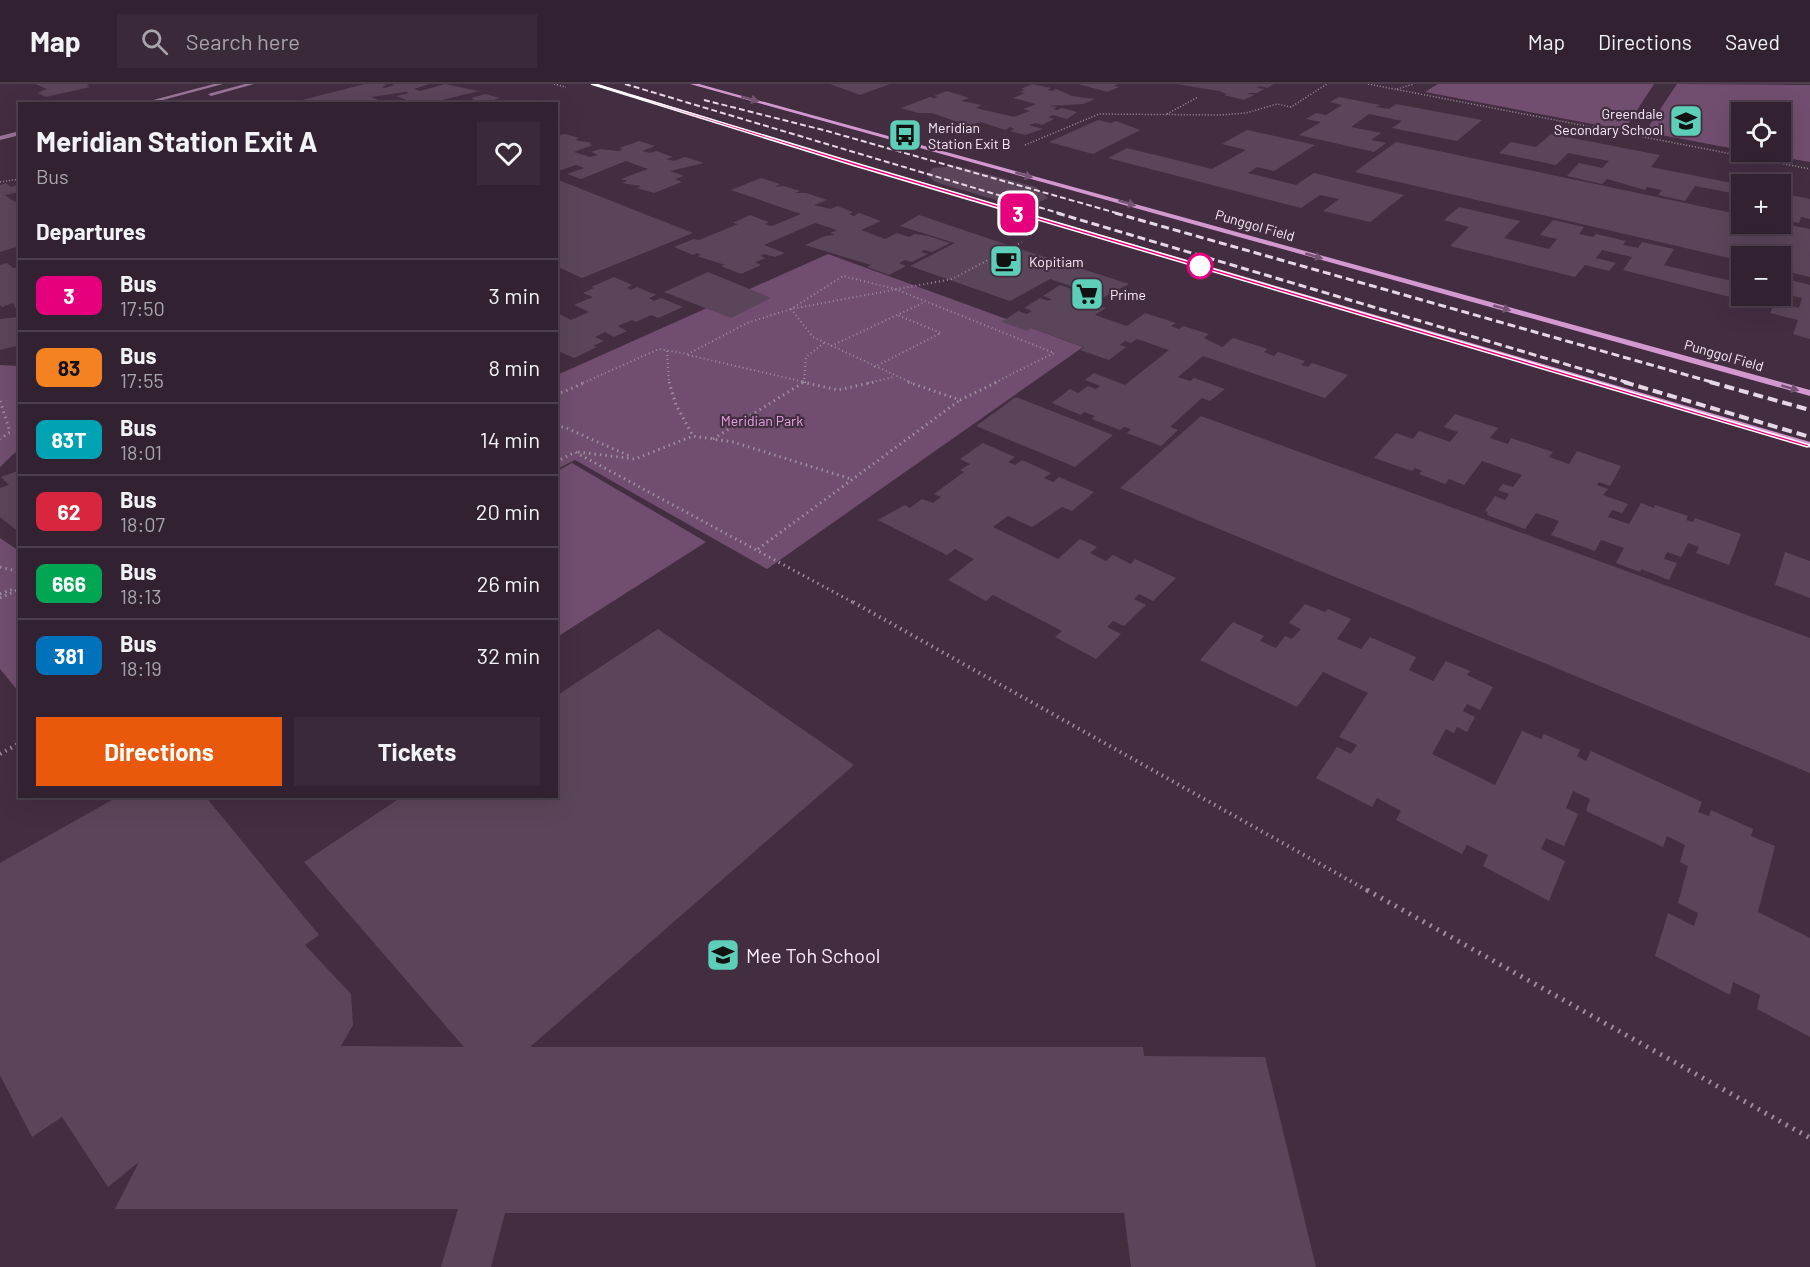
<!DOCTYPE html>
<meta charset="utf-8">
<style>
:root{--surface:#322231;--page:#3a2a39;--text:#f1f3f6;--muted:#a8a4ab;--line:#4d3f4d;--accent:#ea580c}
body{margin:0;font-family:Barlow,sans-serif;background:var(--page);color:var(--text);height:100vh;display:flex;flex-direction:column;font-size:22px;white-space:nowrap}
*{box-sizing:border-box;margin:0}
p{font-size:20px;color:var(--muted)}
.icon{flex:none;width:33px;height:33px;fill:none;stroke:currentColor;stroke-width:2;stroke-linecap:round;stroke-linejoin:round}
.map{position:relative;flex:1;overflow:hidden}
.sheet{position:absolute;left:18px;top:18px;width:540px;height:696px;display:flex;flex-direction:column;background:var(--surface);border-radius:0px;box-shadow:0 6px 24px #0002,0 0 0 2px var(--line)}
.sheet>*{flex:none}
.badge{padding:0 12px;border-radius:9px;font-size:21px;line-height:39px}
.fabs{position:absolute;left:1731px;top:18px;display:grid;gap:12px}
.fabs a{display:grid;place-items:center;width:60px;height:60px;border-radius:0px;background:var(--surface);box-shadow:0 6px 24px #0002,0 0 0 2px var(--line);font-size:30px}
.map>.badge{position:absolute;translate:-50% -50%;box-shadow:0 0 0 3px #fff}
h2{padding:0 18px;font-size:22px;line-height:54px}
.round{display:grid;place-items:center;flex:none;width:63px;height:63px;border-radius:0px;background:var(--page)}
.summary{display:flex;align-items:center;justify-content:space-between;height:102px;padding:0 18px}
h1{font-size:28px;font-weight:700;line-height:45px}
.primary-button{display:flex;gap:12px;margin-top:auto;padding:12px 18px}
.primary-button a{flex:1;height:69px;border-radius:0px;background:var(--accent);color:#fff;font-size:24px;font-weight:700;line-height:69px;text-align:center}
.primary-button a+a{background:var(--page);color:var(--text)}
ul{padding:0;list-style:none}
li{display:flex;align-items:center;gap:18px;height:72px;padding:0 18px;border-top:2px solid var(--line)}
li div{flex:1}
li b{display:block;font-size:22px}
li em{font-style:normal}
li .badge{min-width:66px;font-weight:700;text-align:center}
header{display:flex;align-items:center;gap:36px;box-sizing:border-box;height:84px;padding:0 30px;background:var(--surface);border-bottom:2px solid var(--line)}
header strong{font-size:28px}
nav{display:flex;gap:33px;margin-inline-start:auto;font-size:21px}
.search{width:420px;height:54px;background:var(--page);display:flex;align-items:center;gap:15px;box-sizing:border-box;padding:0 21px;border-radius:0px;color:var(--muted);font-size:22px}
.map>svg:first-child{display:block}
.green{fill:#714e6f}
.building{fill:#5b455a}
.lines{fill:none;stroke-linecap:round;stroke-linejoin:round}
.path-far4{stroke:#9e8d9d;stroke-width:1.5;stroke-dasharray:1 2;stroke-linecap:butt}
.path-far3{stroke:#9e8d9d;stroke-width:2;stroke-dasharray:1 3;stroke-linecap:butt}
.path-far2{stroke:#9e8d9d;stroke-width:3;stroke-dasharray:1.5 4;stroke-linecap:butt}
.path-far1{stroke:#9e8d9d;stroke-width:4;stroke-dasharray:1.5 4.5;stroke-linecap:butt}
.path{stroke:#9e8d9d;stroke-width:5;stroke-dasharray:2 6;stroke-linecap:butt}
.street{fill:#9a7598;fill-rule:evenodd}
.secondary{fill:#d398cf;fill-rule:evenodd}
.rail-far2{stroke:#e6d7e5;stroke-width:2;stroke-dasharray:6 3;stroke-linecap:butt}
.rail-far1{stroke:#e6d7e5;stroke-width:3;stroke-dasharray:8 4;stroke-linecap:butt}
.rail{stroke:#e6d7e5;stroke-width:4;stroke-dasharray:10 5;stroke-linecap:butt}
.oneway{fill:#755373}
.line{fill:#e6007e;stroke:#fff;stroke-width:1.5}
.stop-dot{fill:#fff;stroke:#e6007e;stroke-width:3}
.labels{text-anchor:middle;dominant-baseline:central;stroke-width:4.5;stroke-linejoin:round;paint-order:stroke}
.far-poi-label{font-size:14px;fill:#fbedfa;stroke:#432e41;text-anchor:start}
.far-street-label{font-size:14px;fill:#fbedfa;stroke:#432e41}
.far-park-label{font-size:14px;fill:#eaa3e5;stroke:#432e41}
.near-poi-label{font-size:20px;fill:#fbedfa;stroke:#432e41;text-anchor:start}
</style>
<header>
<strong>Map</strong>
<div class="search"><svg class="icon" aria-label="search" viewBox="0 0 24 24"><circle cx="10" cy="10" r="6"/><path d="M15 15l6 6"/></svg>Search here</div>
<nav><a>Map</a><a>Directions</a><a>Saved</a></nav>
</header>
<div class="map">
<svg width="1810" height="1183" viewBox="0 0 1810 1183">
<rect width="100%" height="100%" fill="#432e41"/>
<g class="green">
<path d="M1438,0H1654L1624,46L1425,8Z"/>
<path d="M1677,0L1810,1V78L1753,68H1780V28H1742L1741,66L1645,48Z"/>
<path d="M828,170L1083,263L767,485L575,376L557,385V291Z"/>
<path d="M0,281L19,282L20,364L0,383Z"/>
<path d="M572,379L706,458L557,553V387Z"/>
<path d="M0,454L19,467V608L0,585Z"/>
</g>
<g class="building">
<path d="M35,0H89L87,1L90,3L46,13L38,9L47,5Z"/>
<path d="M365,0H383L387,1L382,3L385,4L394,1L392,0H429L414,5L420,7L445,0L479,7L434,18L437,20H409L412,18L396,12L409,9L406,8L371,13L383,18L376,20H310L302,16Z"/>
<path d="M830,0H890L860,11Z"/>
<path d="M1032,0L1051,4L1047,6L1052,7L1056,5L1072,12L1095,15L1083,20L1048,22L1057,23L1053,25L1057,26L1062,24L1077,28L1067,35L1053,31L1048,33L1054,35L1042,41L1035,39L1029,41L1043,45L1025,51L1010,47L1014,45L1010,43L1005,46L981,38L969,42L932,29H918L901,24L930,13L934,14L938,13L934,12L947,7L969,14L961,17L982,21L976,24L1014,33L1030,27L1023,25L1036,20L1013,14L1025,9L1019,8L1025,6L1021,5Z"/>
<path d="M1078,0H1118L1114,2L1119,3L1108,8Z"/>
<path d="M1176,0H1274L1267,4L1260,2L1257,4L1265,5L1257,9H1246L1254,11L1244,16L1224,11L1227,10L1219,7Z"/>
<path d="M486,10L500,14L494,16L511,20H465L475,16L471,14Z"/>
<path d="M1339,13L1380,21L1376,23L1389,25L1396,20L1482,36L1457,57L1392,44L1402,37L1369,30L1351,43L1381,49L1371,56L1386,59L1374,68L1299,51L1321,38L1306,35L1316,29L1326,31L1342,21L1330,18Z"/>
<path d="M1098,36L1111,39L1116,37L1140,46L1093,70L1049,58Z"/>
<path d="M1247,46L1315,61L1274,87L1257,83L1248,89L1296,101L1314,89L1404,111L1370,138L1323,127L1339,115L1320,111L1301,124L1108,74L1127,64L1212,85L1246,66L1222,60Z"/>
<path d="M565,50L579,54L575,56L592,59L589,60L593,61L574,68L590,73L598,71L591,68L600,65L619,67L623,65L619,64L639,57L655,62L642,67L650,69L656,67L673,73L666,75L674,77L685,73L704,79L670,87L684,92L675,95L682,98L654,109L637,104L641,102L622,99L627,97L621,95L648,85L626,77L581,95L567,90L584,84L576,81L561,86L556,84V52Z"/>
<path d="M1551,50L1660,71L1651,83L1742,101V111L1695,102L1685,117L1658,111L1662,106L1647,103L1645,106L1607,95L1602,100L1567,92L1579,79L1602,84L1609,77L1568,69L1556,81L1499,69L1511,58L1536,63Z"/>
<path d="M1396,58L1742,131V140L1780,139L1810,145V193L1780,186V172H1742V177L1355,88Z"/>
<path d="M957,82L1036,103L1048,114L1035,120L1007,119L935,98L927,91L933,84Z"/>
<path d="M761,94L780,100L775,103L784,102L800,107L795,109H806L827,116L814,121L831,125L837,122L853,128L849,130L854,132L859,129L881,137L861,146L885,155L897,149L909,153L914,150L928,152L950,159L932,168L924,166L921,168L928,170L912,178L905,176L899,179L906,182L889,191L867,183L871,181L805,161L825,152L835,151L830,149L837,146L815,139L764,161L785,169L775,173L764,170L760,172L766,174L755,178L761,181L741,190L721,182L725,181L697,172L701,171L697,169L693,171L674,163L694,155L699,156L738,140L733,139L750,131L769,138L765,140L772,142L801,130L731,106Z"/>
<path d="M556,95L642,129L693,149L582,194L556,182Z"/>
<path d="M6,99L11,103L20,100V108L5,111L15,118L20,117V162L0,168V101Z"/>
<path d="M1780,109L1810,115V135L1801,133L1799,139L1780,135Z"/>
<path d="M1459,123L1520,137L1504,154L1549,165L1557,155L1540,151L1553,136L1584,143L1579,150L1593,153L1596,150L1626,157L1623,161L1638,164L1642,158L1674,165L1664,181L1697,189L1732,197L1742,180V212H1766L1762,221L1623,186L1632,173L1602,166L1596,174L1616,179L1609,187L1585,181L1575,193L1450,162L1469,143L1444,136Z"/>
<path d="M919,131L1014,163L1129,200L1104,213L1050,195L1010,217L910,182L955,159L900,142Z"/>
<path d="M7,179L13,184L20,183V224L16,225L13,219L2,223L0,221V181Z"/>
<path d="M708,188L771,214L731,234L664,208Z"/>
<path d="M614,193L632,201L627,204L631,206L637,203L656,211L649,214L654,217L661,214L683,223L658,234L651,231L636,238L632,236L618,242L627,247L614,253L605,248L595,253L604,257L593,262L597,263L574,274L556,266V228L571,236L589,228L574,221L593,213L583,209L594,204L591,203Z"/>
<path d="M1791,196L1810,201V255L1793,250L1798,236L1770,229L1775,218L1799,224L1802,214L1780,209V198L1789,200Z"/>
<path d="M1060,201L1086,210L1083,211L1095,216L1090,219L1106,224L1095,231L1127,242L1145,229L1176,239L1171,242L1179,245L1183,242L1209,250L1204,254L1222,263L1233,254L1268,265L1264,268L1274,272L1278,268L1305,277L1301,281L1308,283L1312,279L1348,291L1325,314L1203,272L1178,293L1190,297L1194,294L1225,305L1210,317L1202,314L1170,343L1178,346L1161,362L1127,349L1131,345L1124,343L1120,346L1092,335L1095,332L1084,328L1081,331L1052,319L1070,305L1078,309L1088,302L1096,305L1100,302L1085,296L1094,289L1125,301L1169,266L1137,255L1131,259L1125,257L1120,261L1126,263L1109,276L1080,266L1084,263L1031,244L1027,247L1002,238L1018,227L1027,230L1032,227L1024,224L1040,214L1048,217L1052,215L1043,212Z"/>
<path d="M20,233V261L0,266V235Z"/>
<path d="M1016,313L1113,351L1075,383L976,342Z"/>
<path d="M1455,330L1498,344L1490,354L1508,360L1511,354L1553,368L1549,373L1569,380L1577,367L1621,382L1610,402L1599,398L1597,401L1608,405L1603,411L1628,420L1622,429L1612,426L1608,433L1629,440L1641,419L1654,424L1655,421L1688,432L1686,436L1693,438L1695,434L1741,450L1729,481L1696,469L1699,463L1688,459L1681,473L1667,468L1664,475L1677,479L1669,496L1641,485L1640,488L1616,479L1624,464L1601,456L1595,467L1551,451L1559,437L1536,429L1525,445L1487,431L1488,428L1485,427L1495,412L1505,416L1509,410L1498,406L1503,400L1513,403L1522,391L1482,377L1464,401L1449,395L1445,400L1419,390L1422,387L1415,384L1412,387L1374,374L1396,349L1413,355L1419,347L1450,358L1458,348L1444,343Z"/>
<path d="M1201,332L1810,554V689L1120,404Z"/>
<path d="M983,359L1015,373L1008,378L1015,381L1022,376L1051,389L1044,394L1053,398L1059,393L1094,408L1072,427L1062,423L1032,443L1008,432L993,443L1058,475L1080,455L1097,463L1090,469L1106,477L1113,471L1131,480L1135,475L1176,494L1153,517L1139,510L1134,515L1146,521L1124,542L1113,537L1107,543L1121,550L1096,575L1055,553L1062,547L993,511L986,517L948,496L974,475L955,465L947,471L878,436L905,421L910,424L922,415L933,419L941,413L934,410L964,388L960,386L970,380L960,375Z"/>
<path d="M20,386V449L0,433V404L9,401L1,393Z"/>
<path d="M1785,468L1810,477V514L1775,501Z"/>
<path d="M1305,520L1325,528L1328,525L1351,535L1337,555L1361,565L1370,553L1416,573L1409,586L1433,597L1446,577L1470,587L1467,591L1493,603L1480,626L1467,620L1463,627L1475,633L1467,648L1457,643L1454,649L1446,645L1432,670L1495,701L1522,647L1541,655L1544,650L1580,666L1577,672L1586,677L1591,667L1702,718L1698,728L1709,732L1711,726L1753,745L1751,752L1775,762L1758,828L1810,854V953L1757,925L1760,911L1733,898L1730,911L1655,872L1668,829L1694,842L1698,829L1678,819L1688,782L1680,778L1685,761L1667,752L1663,763L1586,727L1590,715L1573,707L1566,724L1578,730L1564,762L1546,754L1541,765L1565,777L1549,817L1483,782L1488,771L1467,761L1462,770L1396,736L1401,727L1377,714L1372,723L1316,694L1337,663L1351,670L1357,661L1339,653L1368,609L1323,588L1297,623L1200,576L1233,538L1264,552L1260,557L1276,564L1285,552L1292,555L1301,545L1289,539Z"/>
<path d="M658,545L854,681L530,963H1143L1144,972L1265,973L1316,1183H1131L1124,1129H505L491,1183H441L458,1125H115L139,1078L108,1103L62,1033L32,1053L0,991V779L119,712H205L319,851L305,861L351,910L353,941L341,962L464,963L304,778L403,712H556V612Z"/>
</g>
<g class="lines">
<g class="path-far4">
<path d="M554,0L566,3"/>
<path d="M1368,0L1810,85"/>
<path d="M1397,5L1414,0"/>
<path d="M1167,30L1198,13"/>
<path d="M1025,61L1099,30L1221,31L1246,29L1277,20L1291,23L1327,0"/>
<path d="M0,98L20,95"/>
</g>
<g class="path-far3">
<path d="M831,262L925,218"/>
<path d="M667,267L669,299"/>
<path d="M688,271L809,299"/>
<path d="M874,283L941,249L897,231"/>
<path d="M583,299L659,265L688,270L747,239L791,225L952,195L1022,158"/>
<path d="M804,299L806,273L824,259"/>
<path d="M868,299L894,293"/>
<path d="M912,299L813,253L791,225L843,192L895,205L1054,269L994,299"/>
</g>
<g class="path-far2">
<path d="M669,298L676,321L693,352L733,358L851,395"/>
<path d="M802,298L838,306L874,298"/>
<path d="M908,298L960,316L997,298"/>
<path d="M556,311L586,298"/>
<path d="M0,317L10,348L0,355"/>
<path d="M556,343H564L632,373"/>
<path d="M713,355L804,298"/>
<path d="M578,368L635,375L693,352"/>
<path d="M556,378L575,368L856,520"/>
<path d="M758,465L960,316"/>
<path d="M0,483L20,488"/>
<path d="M0,510L13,505"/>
<path d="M0,514L20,505"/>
</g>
<g class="path-far1">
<path d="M853,518L1370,808"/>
<path d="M0,670L20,659"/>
</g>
<path class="path" d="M1367,806L1810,1054"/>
<g class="street">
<path d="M214,0H223L148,20H138Z"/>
<path d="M245,0H254L211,12L208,10Z"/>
<path d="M20,47V51L0,56V52Z"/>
</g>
<g class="secondary">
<path d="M590,0H598L859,80L1810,358V364L855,82Z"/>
<path d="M690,0H699L1810,306V312Z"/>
</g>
<g class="rail-far2">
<path d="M625,0L1062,130"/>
<path d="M704,16L827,47L1120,130"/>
</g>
<g class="rail-far1">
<path d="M1057,129L1629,299"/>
<path d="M1115,129L1715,299"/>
</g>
<g class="rail">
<path d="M1624,298L1810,353"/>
<path d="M1710,298L1810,326"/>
</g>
</g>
<defs><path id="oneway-solid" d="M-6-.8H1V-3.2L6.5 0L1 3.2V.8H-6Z" transform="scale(1.5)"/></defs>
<g class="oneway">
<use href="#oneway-solid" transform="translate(750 15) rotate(15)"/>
<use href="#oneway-solid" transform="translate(1024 91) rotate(16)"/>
<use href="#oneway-solid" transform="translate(1127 119) rotate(16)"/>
<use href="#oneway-solid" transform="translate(1314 172) rotate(16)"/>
<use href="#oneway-solid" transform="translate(1502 224) rotate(16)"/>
<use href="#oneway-solid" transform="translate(1790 304) rotate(16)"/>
</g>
<path class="line" d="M591,0H595L859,80L1810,361L1807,363L855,82Z"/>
<defs>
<symbol id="school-square" viewBox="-11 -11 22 22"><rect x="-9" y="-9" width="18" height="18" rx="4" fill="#5dceb8" stroke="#432e41"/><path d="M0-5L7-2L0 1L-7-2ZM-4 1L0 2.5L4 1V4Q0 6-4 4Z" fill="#111"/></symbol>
<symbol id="bus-square" viewBox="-11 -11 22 22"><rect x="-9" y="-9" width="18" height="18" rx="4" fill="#5dceb8" stroke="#432e41"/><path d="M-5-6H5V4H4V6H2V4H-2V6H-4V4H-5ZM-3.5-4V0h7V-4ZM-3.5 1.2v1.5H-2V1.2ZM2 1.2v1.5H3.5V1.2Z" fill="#111"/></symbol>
<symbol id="cafe-square" viewBox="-11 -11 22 22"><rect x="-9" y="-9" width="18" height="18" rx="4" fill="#5dceb8" stroke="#432e41"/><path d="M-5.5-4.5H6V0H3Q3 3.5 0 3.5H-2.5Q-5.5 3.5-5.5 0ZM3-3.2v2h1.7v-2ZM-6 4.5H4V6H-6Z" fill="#111"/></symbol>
<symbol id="supermarket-square" viewBox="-11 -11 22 22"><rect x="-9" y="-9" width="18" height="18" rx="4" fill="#5dceb8" stroke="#432e41"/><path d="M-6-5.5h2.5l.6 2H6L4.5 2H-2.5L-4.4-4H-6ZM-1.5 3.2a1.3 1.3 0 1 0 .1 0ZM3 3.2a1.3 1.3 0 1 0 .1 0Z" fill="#111"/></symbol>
</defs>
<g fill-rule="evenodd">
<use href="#school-square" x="1667" y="18" width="38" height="38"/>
<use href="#bus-square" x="886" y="32" width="38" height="38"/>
<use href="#cafe-square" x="987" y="158" width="38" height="38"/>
<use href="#supermarket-square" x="1068" y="191" width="38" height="38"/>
<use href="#school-square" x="704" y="852" width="38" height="38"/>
</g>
<circle class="stop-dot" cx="1200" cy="182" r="12"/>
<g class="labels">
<g class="far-poi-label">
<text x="1663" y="29" text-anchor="end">Greendale<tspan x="1663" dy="16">Secondary School</tspan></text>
<text x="928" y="43">Meridian<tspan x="928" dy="16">Station Exit B</tspan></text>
<text x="1029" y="177">Kopitiam</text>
<text x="1110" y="210">Prime</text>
</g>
<g class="far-street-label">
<text transform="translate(1255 141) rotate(16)">Punggol Field</text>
<text transform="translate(1724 271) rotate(16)">Punggol Field</text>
</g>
<g class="far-park-label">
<text x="762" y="336">Meridian Park</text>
</g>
<g class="near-poi-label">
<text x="746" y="871">Mee Toh School</text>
</g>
</g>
</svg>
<div class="fabs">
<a><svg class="icon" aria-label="locate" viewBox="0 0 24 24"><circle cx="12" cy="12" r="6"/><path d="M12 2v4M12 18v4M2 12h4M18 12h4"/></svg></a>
<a>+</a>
<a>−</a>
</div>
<b class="badge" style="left:1018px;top:129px;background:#e6007e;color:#fff">3</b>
<section class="sheet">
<div class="summary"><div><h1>Meridian Station Exit A</h1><p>Bus</p></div><a class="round"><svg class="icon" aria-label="heart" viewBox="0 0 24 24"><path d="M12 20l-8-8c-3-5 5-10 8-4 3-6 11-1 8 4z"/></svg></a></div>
<h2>Departures</h2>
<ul>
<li><span class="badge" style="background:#e6007e;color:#fff">3</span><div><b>Bus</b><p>17:50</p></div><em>3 min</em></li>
<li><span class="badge" style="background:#f58220;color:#111">83</span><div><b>Bus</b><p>17:55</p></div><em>8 min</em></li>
<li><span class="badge" style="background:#00a3b4;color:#fff">83T</span><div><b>Bus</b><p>18:01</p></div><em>14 min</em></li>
<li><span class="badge" style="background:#d7263d;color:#fff">62</span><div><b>Bus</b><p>18:07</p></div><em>20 min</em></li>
<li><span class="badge" style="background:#00a651;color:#fff">666</span><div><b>Bus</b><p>18:13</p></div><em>26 min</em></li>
<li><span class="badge" style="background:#0072bc;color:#fff">381</span><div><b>Bus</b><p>18:19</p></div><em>32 min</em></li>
</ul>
<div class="primary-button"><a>Directions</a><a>Tickets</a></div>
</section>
</div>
